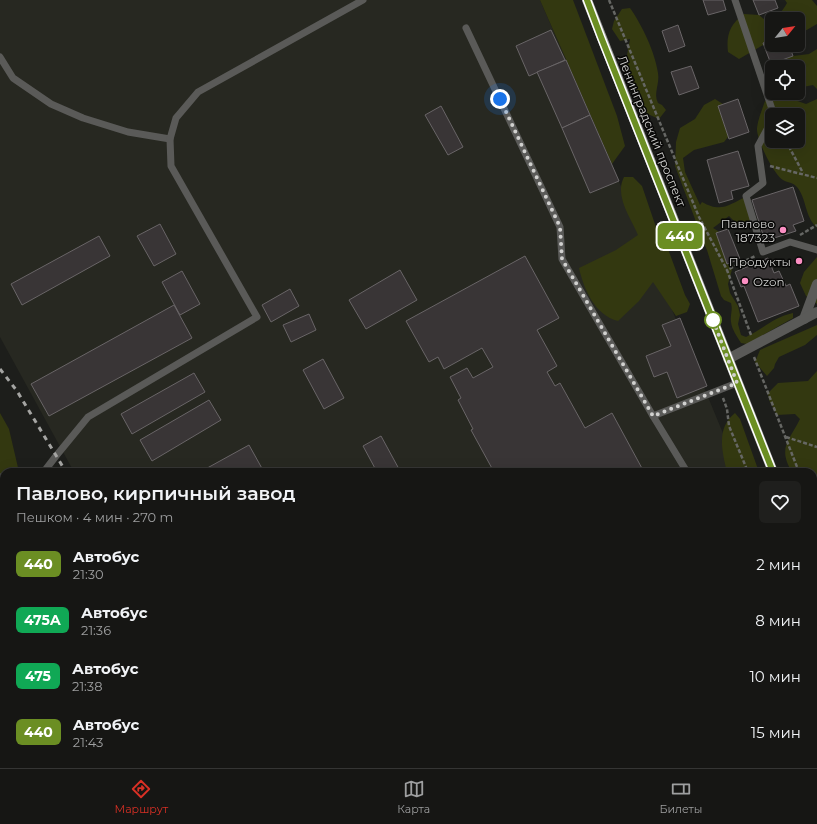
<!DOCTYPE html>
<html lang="ru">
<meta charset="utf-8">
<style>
:root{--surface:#161614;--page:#1f1f1d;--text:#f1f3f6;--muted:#9e9fa0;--line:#353534;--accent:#d93025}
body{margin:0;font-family:Montserrat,sans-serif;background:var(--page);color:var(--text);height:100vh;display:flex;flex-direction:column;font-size:15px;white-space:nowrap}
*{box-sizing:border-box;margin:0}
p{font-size:13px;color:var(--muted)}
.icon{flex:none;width:22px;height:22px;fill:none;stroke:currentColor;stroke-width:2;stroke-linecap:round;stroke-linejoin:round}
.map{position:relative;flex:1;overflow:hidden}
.panel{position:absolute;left:0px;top:468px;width:817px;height:300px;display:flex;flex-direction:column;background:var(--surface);border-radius:12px 12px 0 0;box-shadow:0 4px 16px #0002,0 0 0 1px var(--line)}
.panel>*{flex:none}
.badge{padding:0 8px;border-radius:6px;font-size:14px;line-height:26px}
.needle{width:26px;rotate:60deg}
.buttons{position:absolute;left:765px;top:12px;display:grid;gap:8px}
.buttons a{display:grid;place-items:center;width:40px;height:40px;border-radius:6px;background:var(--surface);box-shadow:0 4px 16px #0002,0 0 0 1px var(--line);font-size:20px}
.you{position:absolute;width:20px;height:20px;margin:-10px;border:3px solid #fff;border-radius:50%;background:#1a73e8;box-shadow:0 0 0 6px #1a73e833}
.map>.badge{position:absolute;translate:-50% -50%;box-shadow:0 0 0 2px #fff}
.round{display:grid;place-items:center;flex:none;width:42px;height:42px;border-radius:6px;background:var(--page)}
.headline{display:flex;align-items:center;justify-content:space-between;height:68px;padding:0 16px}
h1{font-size:19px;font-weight:600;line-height:30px}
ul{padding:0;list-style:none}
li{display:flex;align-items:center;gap:12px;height:56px;padding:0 16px}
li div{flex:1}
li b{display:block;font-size:15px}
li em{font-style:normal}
li .badge{min-width:44px;font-weight:700;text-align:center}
.menu{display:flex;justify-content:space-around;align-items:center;height:56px;border-top:1px solid var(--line);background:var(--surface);font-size:11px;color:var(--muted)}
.menu a{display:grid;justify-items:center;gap:2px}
.menu .on{color:var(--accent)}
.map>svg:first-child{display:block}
.built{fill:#272821}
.green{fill:#333810;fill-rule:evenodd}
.building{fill:#393536;stroke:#696567}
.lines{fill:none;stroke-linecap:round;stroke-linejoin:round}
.path{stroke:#666764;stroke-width:2.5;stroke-dasharray:4 2;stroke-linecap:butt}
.service{stroke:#5a5a58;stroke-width:7}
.minor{stroke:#5a5a58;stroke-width:10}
.primary{stroke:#969794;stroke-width:10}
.rail{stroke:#a5a5a3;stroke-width:3;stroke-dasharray:5 5;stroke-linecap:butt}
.line-casing{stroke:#fff;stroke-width:9}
.line{stroke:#6b8e23;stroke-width:6}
.walk{stroke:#d1d1cf;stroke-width:4;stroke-dasharray:0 7.2}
.poi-dot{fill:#fb8fc3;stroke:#080807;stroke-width:1.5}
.stop-dot{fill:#fff;stroke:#6b8e23;stroke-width:2}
.labels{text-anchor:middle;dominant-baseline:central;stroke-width:3;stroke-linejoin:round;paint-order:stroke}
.street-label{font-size:12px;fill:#d1d1cf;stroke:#080807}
.poi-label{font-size:12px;fill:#d1d1cf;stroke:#080807;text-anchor:end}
</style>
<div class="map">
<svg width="817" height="768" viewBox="0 0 817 768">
<rect width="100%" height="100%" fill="#1d1e1b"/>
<g class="built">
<path d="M0,0H540L620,184L739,472H74L0,337Z"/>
<path d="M813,618L817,624V768H232L230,764H813Z"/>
</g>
<g class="green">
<path d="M540,0H573L617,116L625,146L612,164Z"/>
<path d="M785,0H812L817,6V24L798,35V19H772V40L739,59L728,52C726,35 730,24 744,14L759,15L765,20C777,16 781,14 787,3Z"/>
<path d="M630,8C642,25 655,52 658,73C660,84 653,93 658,103L662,105L666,110L659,119L643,112L640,96L633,88L626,72L625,66L630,39L620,41L612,29L614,21L622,9Z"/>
<path d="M817,49V89L813,85L798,88V67H772L771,80L768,73L771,64L793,56L809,54Z"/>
<path d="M775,97H786L806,104L817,99V228C804,215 807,199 797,187C793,182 788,183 783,180C774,175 756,139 757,128C758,119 762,110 765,101ZM772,115H798V141H772Z"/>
<path d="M715,99L726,106L732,132L724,142L694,150L683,158L685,172L700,205L702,202C721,213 729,205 747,196L758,223L741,228L729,216L713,228L718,231L727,264L733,266L728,284L730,293L738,306L740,315L738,324L741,335L746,337C763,329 774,317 793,313V318L747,344L741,343C737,336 732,330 731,322C730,315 733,310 731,303L724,300L721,296L707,250L697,229L695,219L675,166L676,142L680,128L695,119L704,105Z"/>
<path d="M624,177H633L642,186L658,233L668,249L685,295L690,304L687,312L676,316L653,282L639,301L618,321C595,315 584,290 579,268L616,250L638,235C631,218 614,196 624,177Z"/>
<path d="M817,257V304L806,296L800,283L804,272Z"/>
<path d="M817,325V335L805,345L779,357L775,364L774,368L767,376L755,362L760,350Z"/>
<path d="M817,371V518H813V472H792C777,447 790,440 800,419L795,414L777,415L769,400L768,393L778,383L808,381Z"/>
<path d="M0,413L9,429L19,472H4V489L0,487Z"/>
<path d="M735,413L740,419L759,472H727C722,451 716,428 735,413Z"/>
<path d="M813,628L817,635V696L813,687Z"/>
<path d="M4,640V734L0,728V641Z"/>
<path d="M23,764H91L94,768H25Z"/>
<path d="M161,764H218L221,768H163Z"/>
</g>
<g class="building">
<path d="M703,0H723L726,10L708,15Z"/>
<path d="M753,0H775L778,8L759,15Z"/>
<path d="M678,25L685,46L669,52L662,31Z"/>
<path d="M551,30L565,60L529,76L516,46Z"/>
<path d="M772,40V45H789L793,56L771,64L763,43Z"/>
<path d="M566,60L590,115L562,128L537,72Z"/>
<path d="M691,66L699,88L679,95L671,72Z"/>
<path d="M738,99L749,132L729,139L718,106Z"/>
<path d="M441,106L463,147L448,155L425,115Z"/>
<path d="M590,115L619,181L590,193L562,128Z"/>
<path d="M738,151L749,186L731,191L733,199L719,203L707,160Z"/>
<path d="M793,187L804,221L793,225L796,231L765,241L752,200Z"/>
<path d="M160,224L176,254L154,266L137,236Z"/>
<path d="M728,229L740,259L727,264L716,233Z"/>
<path d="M99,236L110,256L22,305L11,284Z"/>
<path d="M525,256L559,318L537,330L557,366L547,372L555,386L560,383L585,428L612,413L644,472H494L471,430L473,429L458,400L461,398L450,377L467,368L473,378L493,367L482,348L444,369L438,357L429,362L406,321Z"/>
<path d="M768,258L774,273L779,271L786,286L790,284L799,306L758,322L744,286L741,287L735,272Z"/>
<path d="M400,270L417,300L366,329L349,300Z"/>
<path d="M182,271L200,304L180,315L162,282Z"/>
<path d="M290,289L299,306L271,322L262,305Z"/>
<path d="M174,305L192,338L49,416L31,384Z"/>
<path d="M309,314L316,330L291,342L283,325Z"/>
<path d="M680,318L707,386L677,398L667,372L654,377L646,356L671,346L662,325Z"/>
<path d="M323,359L344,398L324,409L303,370Z"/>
<path d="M194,373L205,392L132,434L121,414Z"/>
<path d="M209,400L221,420L152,461L140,440Z"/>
<path d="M381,436L399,469L393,472H377L363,446Z"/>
<path d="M249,445L264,472H200Z"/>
</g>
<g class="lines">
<g class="path">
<path d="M609,0L699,217L727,270"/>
<path d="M786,141L803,173"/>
<path d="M770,166L817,178"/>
<path d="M800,235L817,225"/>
<path d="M751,335L727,270L755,256"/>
<path d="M754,357L799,472"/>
<path d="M723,398L727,409L729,426L748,472"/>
<path d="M786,437L817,447"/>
<path d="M813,505L816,512"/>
<path d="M813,585L814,579L813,576"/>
<path d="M813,606L817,612"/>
</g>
<g class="service">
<path d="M735,0L774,115"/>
<path d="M466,28L560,227L562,259L653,416L737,383"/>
<path d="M0,57L13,78L51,104L83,118L128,132L170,139"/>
<path d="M772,120L758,146L763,183L746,196L763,252L790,242L817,250"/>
<path d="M653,416L687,472"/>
<path d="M46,472V469L56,456L88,417L257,317L171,166L170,139L176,118L198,92L363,0"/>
<path d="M0,477L4,478"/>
<path d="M813,678L817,685"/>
</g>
<g class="minor">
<path d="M804,319L817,284"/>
<path d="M728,359L817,312"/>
<path d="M813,523L817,521"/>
</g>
<g class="primary">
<path d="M587,0L773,472"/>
<path d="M813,559L817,566"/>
</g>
<path class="rail" d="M0,369L17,391L66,472"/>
</g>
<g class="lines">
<defs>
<path id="line" d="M587,0L601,37L773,472"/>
</defs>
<use href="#line" class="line-casing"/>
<use href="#line" class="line"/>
<path class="walk" d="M500,99L560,227L562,259L653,416L737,383L713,320"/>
</g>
<g class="poi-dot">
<circle cx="783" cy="230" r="4"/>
<circle cx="799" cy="261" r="4"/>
<circle cx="745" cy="281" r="4"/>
</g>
<circle class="stop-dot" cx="713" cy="320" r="8"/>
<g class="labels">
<g class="street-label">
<text transform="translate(652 131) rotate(68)">Ленинградский проспект</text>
</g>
<g class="poi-label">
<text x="775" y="223">Павлово<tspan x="775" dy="14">187323</tspan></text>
<text x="791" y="261">Продукты</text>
<text x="753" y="281" text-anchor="start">Ozon</text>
</g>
</g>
</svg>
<div class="buttons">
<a><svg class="needle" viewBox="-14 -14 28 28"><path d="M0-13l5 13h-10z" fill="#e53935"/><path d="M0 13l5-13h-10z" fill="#9e9fa0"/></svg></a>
<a><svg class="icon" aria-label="locate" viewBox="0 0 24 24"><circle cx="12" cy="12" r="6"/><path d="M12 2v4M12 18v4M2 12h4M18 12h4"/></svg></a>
<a><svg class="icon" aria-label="layers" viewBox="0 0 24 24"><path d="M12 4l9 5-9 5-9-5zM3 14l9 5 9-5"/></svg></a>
</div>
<div class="you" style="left:500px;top:99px"></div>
<b class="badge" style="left:680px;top:236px;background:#6b8e23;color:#fff">440</b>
<section class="panel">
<div class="headline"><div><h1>Павлово, кирпичный завод</h1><p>Пешком · 4 мин · 270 m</p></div><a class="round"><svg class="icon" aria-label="heart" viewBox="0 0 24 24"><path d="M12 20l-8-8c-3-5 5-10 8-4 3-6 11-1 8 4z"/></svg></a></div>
<ul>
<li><span class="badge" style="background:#6b8e23;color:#fff">440</span><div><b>Автобус</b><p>21:30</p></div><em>2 мин</em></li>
<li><span class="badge" style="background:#10a855;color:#fff">475А</span><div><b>Автобус</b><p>21:36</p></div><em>8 мин</em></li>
<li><span class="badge" style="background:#10a855;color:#fff">475</span><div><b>Автобус</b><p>21:38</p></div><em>10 мин</em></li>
<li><span class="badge" style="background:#6b8e23;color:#fff">440</span><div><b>Автобус</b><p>21:43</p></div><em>15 мин</em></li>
</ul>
</section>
</div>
<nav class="menu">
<a class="on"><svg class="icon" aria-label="directions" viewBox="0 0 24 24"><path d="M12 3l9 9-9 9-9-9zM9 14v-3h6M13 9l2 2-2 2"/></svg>Маршрут</a>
<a><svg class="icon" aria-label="map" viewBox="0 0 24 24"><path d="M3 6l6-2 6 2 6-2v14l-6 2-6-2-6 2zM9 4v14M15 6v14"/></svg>Карта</a>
<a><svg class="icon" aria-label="tickets" viewBox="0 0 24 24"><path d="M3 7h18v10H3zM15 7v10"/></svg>Билеты</a>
</nav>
